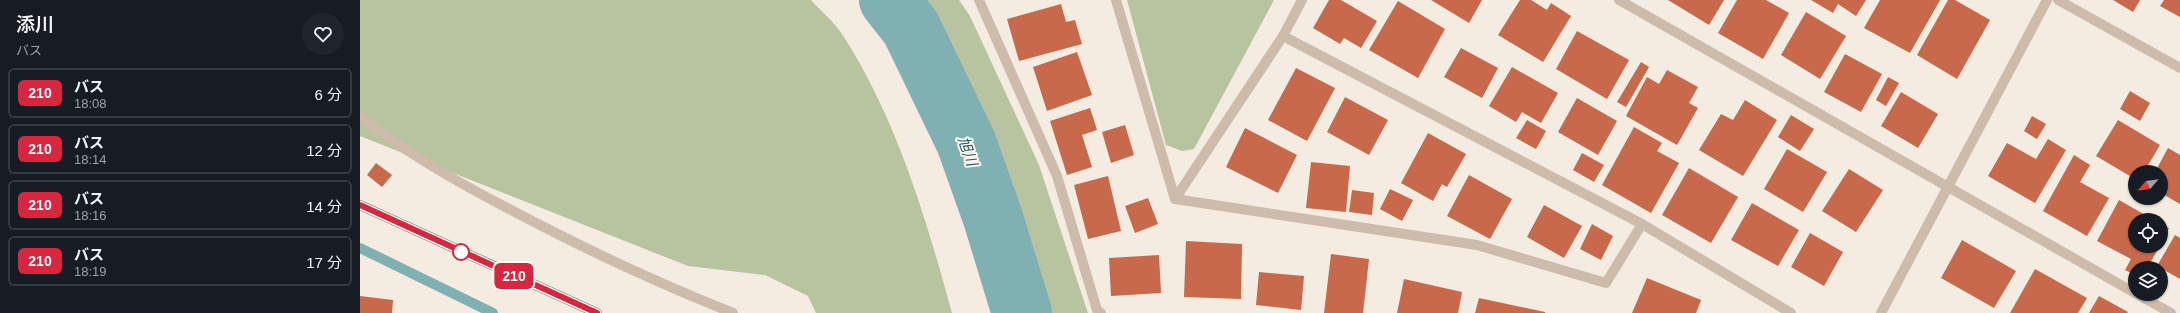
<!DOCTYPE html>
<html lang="ja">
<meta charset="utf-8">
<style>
:root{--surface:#171b24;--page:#20242c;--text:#f1f3f6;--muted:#9ea1a6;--line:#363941}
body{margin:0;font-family:Arial,"Noto Sans JP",sans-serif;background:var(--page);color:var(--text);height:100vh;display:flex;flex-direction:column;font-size:15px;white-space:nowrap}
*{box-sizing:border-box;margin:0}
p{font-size:13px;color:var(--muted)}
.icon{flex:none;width:22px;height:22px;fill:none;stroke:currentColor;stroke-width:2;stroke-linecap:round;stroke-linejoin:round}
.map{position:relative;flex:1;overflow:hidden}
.details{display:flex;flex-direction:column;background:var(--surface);width:360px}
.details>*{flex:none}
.badge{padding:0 8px;border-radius:6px;font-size:14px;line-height:26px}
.needle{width:26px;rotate:242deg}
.fabs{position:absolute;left:1768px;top:165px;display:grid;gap:8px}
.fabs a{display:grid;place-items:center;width:40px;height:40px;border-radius:50%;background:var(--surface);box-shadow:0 1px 3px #0004;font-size:20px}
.map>.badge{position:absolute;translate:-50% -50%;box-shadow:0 0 0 2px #fff}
.round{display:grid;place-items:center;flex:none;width:42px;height:42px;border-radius:21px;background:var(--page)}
.headline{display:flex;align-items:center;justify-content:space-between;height:68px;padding:0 16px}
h1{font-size:19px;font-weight:600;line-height:30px}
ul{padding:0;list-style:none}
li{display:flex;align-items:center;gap:12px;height:50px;margin:0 8px 6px;padding:0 8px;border:2px solid var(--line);border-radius:6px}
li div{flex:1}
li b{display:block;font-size:15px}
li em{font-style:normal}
li .badge{min-width:44px;font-weight:700;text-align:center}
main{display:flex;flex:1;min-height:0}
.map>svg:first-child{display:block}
.green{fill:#b8c4a0}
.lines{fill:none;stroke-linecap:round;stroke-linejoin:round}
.stream{stroke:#7fb0b2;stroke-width:10}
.river{stroke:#7fb0b2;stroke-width:60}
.building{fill:#c8694b}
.minor{stroke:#cdbbac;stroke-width:10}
.major{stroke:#7d675c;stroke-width:10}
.line-casing{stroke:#fff;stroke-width:9}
.line{stroke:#d7263d;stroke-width:6}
.stop-dot{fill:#fff;stroke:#d7263d;stroke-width:2}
.labels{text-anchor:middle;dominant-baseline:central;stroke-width:4;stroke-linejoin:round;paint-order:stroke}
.water-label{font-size:15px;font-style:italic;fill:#1f5a5e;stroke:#fbf5ee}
</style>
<main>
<section class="details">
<div class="headline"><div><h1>添川</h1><p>バス</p></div><a class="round"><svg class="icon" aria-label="heart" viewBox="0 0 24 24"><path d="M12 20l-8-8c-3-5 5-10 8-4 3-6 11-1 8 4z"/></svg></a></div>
<ul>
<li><span class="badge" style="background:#d7263d;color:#fff">210</span><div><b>バス</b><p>18:08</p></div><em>6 分</em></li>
<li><span class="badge" style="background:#d7263d;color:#fff">210</span><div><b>バス</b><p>18:14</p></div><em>12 分</em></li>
<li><span class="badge" style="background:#d7263d;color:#fff">210</span><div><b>バス</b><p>18:16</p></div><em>14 分</em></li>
<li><span class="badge" style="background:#d7263d;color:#fff">210</span><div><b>バス</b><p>18:19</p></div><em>17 分</em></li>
</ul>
</section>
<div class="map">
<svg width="1820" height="313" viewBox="0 0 1820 313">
<rect width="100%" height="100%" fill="#f4ebe1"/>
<g class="green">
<path d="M0,0H451C461,11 474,22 482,34C536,117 566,218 592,313H456L448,296L405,275L328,266L0,136Z"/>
<path d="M551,0H599L610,16L679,165L728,313H686L634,165L561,15Z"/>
<path d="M767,0H914L834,149L822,151L806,145Z"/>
</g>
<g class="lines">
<path class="stream" d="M0,248L133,313"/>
<path class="river" d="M529,0L551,28L606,142L633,218L662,313"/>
</g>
<g class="building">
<path d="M969,0H981L1017,21L1001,48L984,38L980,44L953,28Z"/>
<path d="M1071,0H1122L1109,23Z"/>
<path d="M1160,0H1171L1187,10L1191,3L1211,16L1183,62L1138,35Z"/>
<path d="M1308,0H1364L1349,25Z"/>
<path d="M1377,0H1406L1429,13L1403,59L1358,33Z"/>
<path d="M1451,0H1506L1496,16L1478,4L1473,13Z"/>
<path d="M1520,0H1580L1550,53L1504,28Z"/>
<path d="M1588,0H1595L1630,20L1597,79L1557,55Z"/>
<path d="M1753,0H1780L1773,12Z"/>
<path d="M1804,0H1820V17L1800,6Z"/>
<path d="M1038,1L1085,29L1058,78L1009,50Z"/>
<path d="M701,4L706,22L715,20L722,44L659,61L647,19Z"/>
<path d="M1446,12L1486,36L1460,79L1421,55Z"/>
<path d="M1217,31L1269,60L1247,99L1196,69Z"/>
<path d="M1101,48L1138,68L1122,98L1084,77Z"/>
<path d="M717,52L732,95L687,111L673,67Z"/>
<path d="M1485,54L1522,74L1501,112L1464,92Z"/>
<path d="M1281,62L1289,67L1266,107L1257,102Z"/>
<path d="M1152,67L1198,93L1181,123L1162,112L1156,122L1129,106Z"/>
<path d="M936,68L975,88L947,141L908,120Z"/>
<path d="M1307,70L1338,87L1329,103L1338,108L1317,145L1266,116L1287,77L1299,84Z"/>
<path d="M1528,77L1539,83L1526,106L1516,100Z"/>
<path d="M1770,91L1790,103L1780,121L1760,109Z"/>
<path d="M1541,92L1578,114L1558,148L1521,126Z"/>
<path d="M985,97L1028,120L1009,155L967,132Z"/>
<path d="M1217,98L1257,121L1238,155L1198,132Z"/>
<path d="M1385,100L1417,120L1383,176L1339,150L1361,114L1373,120Z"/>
<path d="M730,108L737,130L722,135L732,167L707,175L690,121Z"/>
<path d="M1431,115L1454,129L1440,151L1418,137Z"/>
<path d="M1672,116L1686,124L1677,139L1664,131Z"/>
<path d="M1167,120L1186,131L1176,149L1156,138Z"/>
<path d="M1758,120L1800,145L1784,172H1775V179L1736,156Z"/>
<path d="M765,125L774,155L751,163L742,132Z"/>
<path d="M1274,127L1302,143L1297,151L1319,163L1291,213L1242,185Z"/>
<path d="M885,128L937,155L918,193L866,167Z"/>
<path d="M1068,133L1106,154L1087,187L1082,184L1073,201L1041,183Z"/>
<path d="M1688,139L1706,150L1675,203L1628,176L1647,143L1676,159Z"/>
<path d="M1808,148L1820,155V204L1801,193V172H1795Z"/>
<path d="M1427,149L1467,172L1443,212L1404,189Z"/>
<path d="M1222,153L1244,165L1234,182L1213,170Z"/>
<path d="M1714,155L1730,165L1720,182L1749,198L1727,236L1683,211Z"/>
<path d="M951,162L990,166L986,212L946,208Z"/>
<path d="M16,163L32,175L22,187L7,175Z"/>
<path d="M1329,168L1378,197L1351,243L1302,215Z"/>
<path d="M1489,169L1523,190L1496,232L1462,211Z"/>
<path d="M1109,175L1152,199L1130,239L1087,216Z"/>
<path d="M748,176L761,231L728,239L714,185Z"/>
<path d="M1030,189L1053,200L1042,221L1020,209Z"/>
<path d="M992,190L1014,193L1012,215L989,212Z"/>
<path d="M788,198L798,224L775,233L765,206Z"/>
<path d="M1759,200L1794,220H1775V246H1800L1787,268H1775V275L1765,270L1771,259L1737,241Z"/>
<path d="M1392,203L1439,230L1418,266L1371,240Z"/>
<path d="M1184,205L1222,226L1204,258L1167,237Z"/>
<path d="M1232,224L1253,236L1241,260L1220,249Z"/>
<path d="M1801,224L1809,228L1801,243Z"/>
<path d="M1450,233L1483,252L1464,286L1431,267Z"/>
<path d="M1815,235L1820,238V279L1797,266Z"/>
<path d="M1602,240L1656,271L1634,308L1581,278Z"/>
<path d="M826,241L882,244L881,299L824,297Z"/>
<path d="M971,254L1009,259L1003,313H964Z"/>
<path d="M799,255L801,293L751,296L749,258Z"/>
<path d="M1675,269L1727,298L1718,313H1650Z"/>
<path d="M899,272L944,276L941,310L896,305Z"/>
<path d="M1287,278L1341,300L1336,313H1272Z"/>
<path d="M1044,279L1102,292L1098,313H1037Z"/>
<path d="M0,296L33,300L32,313H0Z"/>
<path d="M1739,296L1768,312L1767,313H1729Z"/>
<path d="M1119,298L1185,312V313H1115Z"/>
</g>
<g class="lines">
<g class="minor">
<path d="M619,0L697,176L737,310L741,313"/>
<path d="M756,0L815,199L1117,245L1246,283L1282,224"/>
<path d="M1259,0L1775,293"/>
<path d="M1698,0L1820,68"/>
<path d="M923,36L1282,224L1431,313"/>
<path d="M0,117C57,161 119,194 182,226C244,258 308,287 373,313"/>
<path d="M815,199L923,36L942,0"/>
<path d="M1777,294L1811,313"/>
<path d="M1521,313L1687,0"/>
</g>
<path class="major" d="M0,205L237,313"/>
</g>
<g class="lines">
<defs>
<path id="line" d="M0,205L237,313"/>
</defs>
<use href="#line" class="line-casing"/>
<use href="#line" class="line"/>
</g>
<circle class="stop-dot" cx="101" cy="252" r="8"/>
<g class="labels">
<g class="water-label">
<text transform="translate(608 151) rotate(70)">旭川</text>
</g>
</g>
</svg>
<div class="fabs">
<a><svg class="needle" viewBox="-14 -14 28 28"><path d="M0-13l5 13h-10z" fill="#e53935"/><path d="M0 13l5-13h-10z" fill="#9ea1a6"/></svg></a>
<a><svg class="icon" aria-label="locate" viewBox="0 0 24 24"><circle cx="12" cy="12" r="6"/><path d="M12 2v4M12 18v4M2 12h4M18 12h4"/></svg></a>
<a><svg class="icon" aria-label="layers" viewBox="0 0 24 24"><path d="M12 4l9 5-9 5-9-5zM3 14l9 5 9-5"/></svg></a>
</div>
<b class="badge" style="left:154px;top:276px;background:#d7263d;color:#fff">210</b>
</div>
</main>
